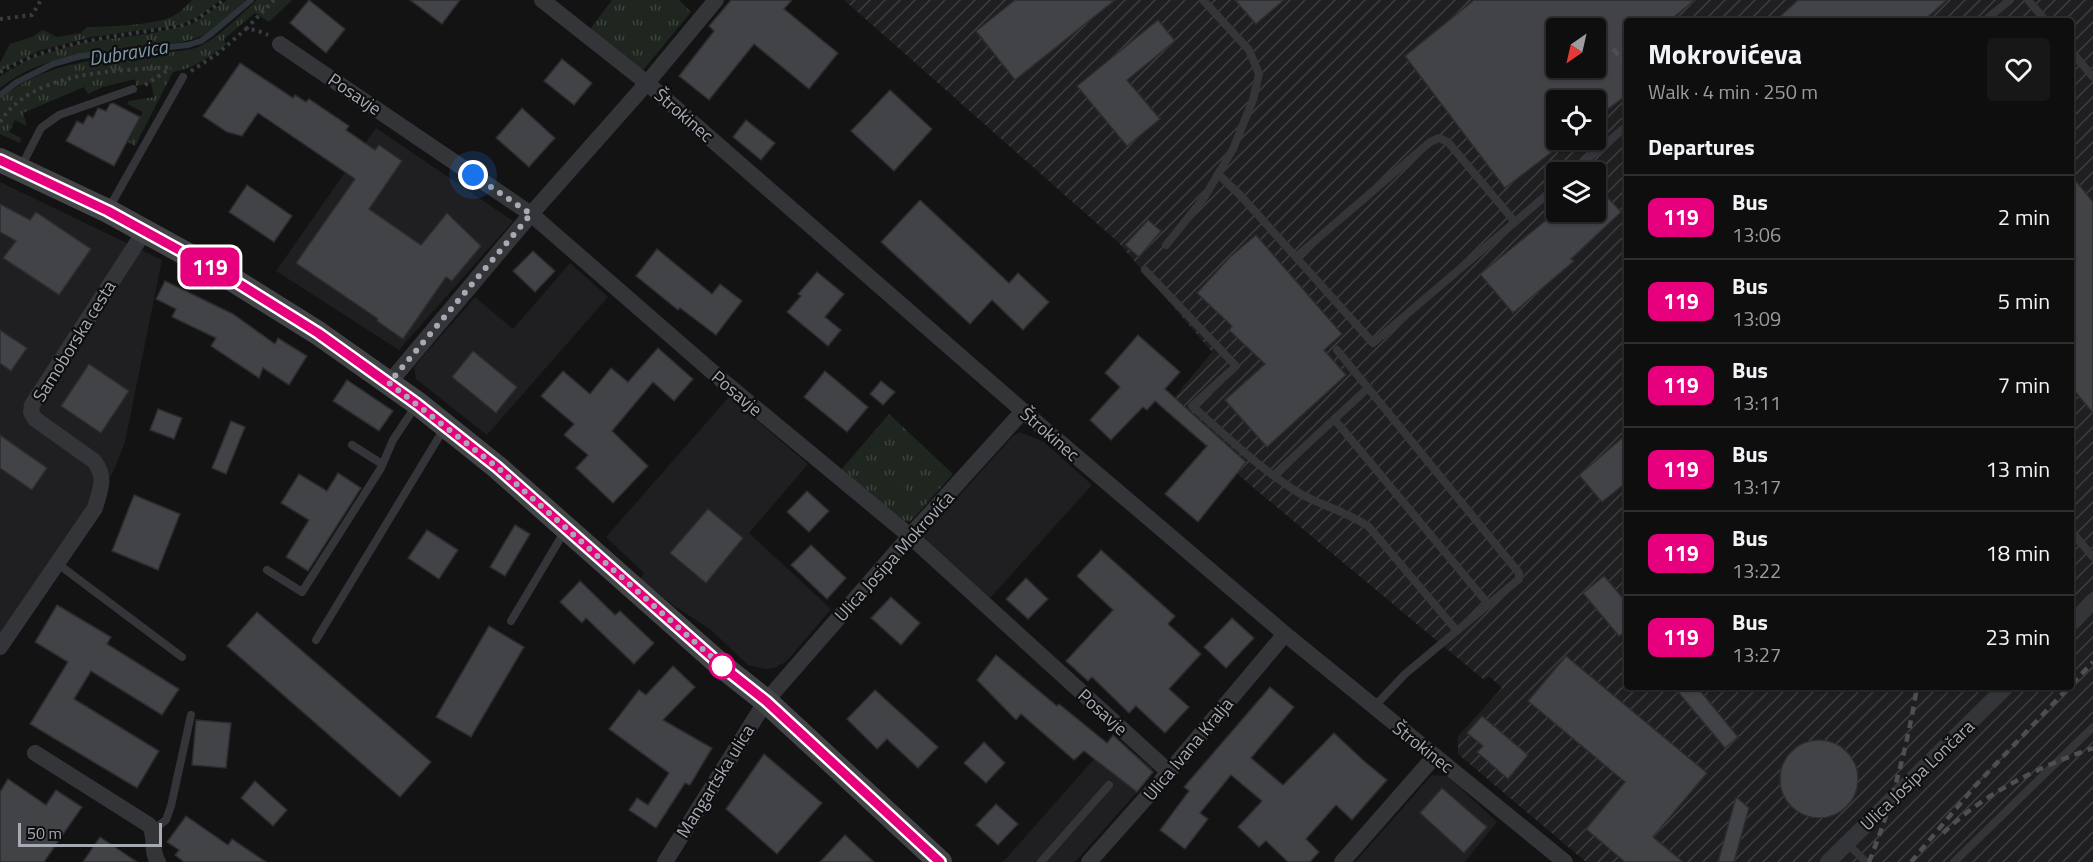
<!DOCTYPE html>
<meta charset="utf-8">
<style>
:root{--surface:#0e0e0f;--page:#171718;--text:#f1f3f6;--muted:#9b9c9e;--line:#2e2e2f}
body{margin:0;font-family:"Titillium Web",sans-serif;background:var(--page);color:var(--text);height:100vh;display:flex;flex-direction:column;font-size:22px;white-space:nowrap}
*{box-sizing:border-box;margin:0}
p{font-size:20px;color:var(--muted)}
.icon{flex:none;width:33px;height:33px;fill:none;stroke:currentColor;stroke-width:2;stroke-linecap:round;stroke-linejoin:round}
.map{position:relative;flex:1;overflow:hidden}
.details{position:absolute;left:1624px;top:18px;width:450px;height:672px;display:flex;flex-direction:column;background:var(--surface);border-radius:6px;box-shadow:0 2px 4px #0004,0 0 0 2px var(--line)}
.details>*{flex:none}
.badge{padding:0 12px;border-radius:9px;font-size:21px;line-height:39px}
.needle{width:39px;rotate:214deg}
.fabs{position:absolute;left:1546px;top:18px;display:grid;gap:12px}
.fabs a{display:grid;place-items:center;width:60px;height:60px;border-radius:6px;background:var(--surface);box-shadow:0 2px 4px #0004,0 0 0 2px var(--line);font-size:30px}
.scale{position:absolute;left:18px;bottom:15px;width:144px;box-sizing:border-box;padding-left:6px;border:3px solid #a6aab3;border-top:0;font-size:16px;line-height:21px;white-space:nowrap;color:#a6aab3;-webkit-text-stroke:4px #0e0e0f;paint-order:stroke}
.you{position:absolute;width:30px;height:30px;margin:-15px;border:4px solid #fff;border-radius:50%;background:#1a73e8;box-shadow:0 0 0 9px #1a73e833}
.map>.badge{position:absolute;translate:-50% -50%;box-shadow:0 0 0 3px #fff}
h2{padding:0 24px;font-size:22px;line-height:54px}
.round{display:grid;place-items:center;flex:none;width:63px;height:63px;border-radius:6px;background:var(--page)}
.head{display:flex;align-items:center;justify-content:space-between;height:102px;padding:0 24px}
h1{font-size:28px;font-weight:700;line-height:45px}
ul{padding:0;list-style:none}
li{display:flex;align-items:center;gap:18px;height:84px;padding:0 24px;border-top:2px solid var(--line)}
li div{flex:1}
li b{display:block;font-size:22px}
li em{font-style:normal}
li .badge{min-width:66px;font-weight:700;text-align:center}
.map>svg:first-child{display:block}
.built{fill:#1f1f21}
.industrial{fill:url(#industrial-furrows);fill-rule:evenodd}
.grass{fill:url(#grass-tufts)}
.garden{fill:#1f2620}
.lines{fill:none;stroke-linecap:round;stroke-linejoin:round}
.stream{stroke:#2d353b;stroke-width:6}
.building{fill:#424347;stroke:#2d2d30;stroke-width:1.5;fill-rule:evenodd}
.path{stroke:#3a3c40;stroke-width:4;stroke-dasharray:3 4.5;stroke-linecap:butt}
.lane{stroke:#343539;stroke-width:8}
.street{stroke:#343539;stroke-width:16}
.secondary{stroke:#424448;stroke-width:24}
.rail{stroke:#4d4f53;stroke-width:4.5;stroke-dasharray:8 6;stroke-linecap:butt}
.line-casing{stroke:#fff;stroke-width:14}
.line{stroke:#e6007e;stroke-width:9}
.walk{stroke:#a6aab3;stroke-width:6;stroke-dasharray:0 10.8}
.stop-dot{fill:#fff;stroke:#e6007e;stroke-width:3}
.labels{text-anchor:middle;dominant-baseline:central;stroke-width:4.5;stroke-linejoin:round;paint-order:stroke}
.street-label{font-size:18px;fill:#a6aab3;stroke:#0e0e0f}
.water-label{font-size:20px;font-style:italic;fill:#8098ab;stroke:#0e0e0f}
</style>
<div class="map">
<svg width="2093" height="862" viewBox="0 0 2093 862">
<defs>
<pattern id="industrial-furrows" width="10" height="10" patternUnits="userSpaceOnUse" patternTransform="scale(1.5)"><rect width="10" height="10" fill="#1f1f21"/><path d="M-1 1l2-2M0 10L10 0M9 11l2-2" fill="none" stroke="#3d3d3f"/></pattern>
<pattern id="grass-tufts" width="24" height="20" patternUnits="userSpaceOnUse" patternTransform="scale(1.5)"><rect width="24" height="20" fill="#1f2620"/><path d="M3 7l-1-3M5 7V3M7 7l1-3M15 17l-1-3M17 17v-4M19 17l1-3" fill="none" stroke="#3d433e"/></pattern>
</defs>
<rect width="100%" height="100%" fill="#131314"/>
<g class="built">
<path d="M376,128L513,221L399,350L276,271Z"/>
<path d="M0,182L162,260L125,442L113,472L0,646Z"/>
<path d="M570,263L608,297L487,435L416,379L414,368L419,361L475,297L513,329Z"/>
<path d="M729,397L808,464L749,533L831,609L787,661L775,668L765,669L748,665L710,629L674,606L640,579L644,573L606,537Z"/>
<path d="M1020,432L1044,442L1092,485L990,598L922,537L1013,436Z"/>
<path d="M1113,735L1152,768L1151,775L1137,792L1075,862H1003L1094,759Z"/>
<path d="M1432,775L1447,776L1497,822L1465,862H1355Z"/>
</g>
<path class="industrial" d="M844,0H2093V862H1586L1458,754V736L1502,688L1489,676L1484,680L1249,484L1164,410L1212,352L1118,242ZM1628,21H2072V687H1628ZM1557,28H1596V68H1557ZM1557,100H1596V140H1557ZM1557,172H1596V212H1557Z"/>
<g class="grass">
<path d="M192,0H220L201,15L180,25L91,37L38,51L0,71V63L10,44L32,37L43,30L57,37L81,33L87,27C110,27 148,25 169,18C179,14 185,7 192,0Z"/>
<path d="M227,0H246C231,12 216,30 199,37C185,43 168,43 153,45C99,51 45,53 0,88V76L31,58L82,43L154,33L192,24Z"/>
<path d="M257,0H292L269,22L255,13L224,39L226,45C209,57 193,69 173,72L135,146L128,142L143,112L127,104L129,101L154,97L151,83L136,86L135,79L103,87L88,94L84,87L23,113L27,126L15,120L9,132L21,138L20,143L0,134V99C46,62 95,59 151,54C164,52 179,52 192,49C214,43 240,15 257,0Z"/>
<path d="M612,0H679L691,12L643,70L588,32Z"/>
<path d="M889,414L953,474L910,522L905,521L840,471Z"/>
</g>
<path class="garden" d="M889,474L900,481L909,495L904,502L898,503L876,487Z"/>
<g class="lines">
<path class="stream" d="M0,95L17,82L53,64L81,56L188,45L201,41L212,33L251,0"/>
</g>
<g class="building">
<path d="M309,0L345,29L326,53L290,23Z"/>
<path d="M410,0H460L442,24Z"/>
<path d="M731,0H792L784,9L838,53L809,89L754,44L709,100L679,76L714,31L709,26Z"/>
<path d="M1015,0H1115L1015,80L976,31Z"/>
<path d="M1235,0H1284L1256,24Z"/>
<path d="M1474,0H1695L1669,21H1628V94L1596,118V100H1557V148L1505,188L1405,56ZM1557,28H1596V68H1557Z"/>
<path d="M1798,0H1947L1923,21H1775Z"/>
<path d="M1158,20L1175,41L1127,80L1160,119L1127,146L1077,86Z"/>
<path d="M562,59L592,83L574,105L544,81Z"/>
<path d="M240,63L293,98L295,95L306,102L309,99L349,126L346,130L375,150L379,145L402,161L369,209L421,245L447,213L481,246L452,281L446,277L403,339L377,321L378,319L296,263L355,179L258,113L242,136L227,132L203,116Z"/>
<path d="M890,90L932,129L894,171L851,131Z"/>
<path d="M113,103L140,117L114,166L66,141L77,121L83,124L88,115L93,118L98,108L106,111L110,104Z"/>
<path d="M522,108L555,138L529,167L496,138Z"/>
<path d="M746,120L775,143L761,160L733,137Z"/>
<path d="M2072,176L2093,202V413L2072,388Z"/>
<path d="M247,185L292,216L274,242L229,212Z"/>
<path d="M1596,185L1621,212L1571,259L1574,261L1513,313L1480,274L1556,212H1596Z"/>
<path d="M920,200L1009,283L1018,273L1049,302L1023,330L992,300L970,324L881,242Z"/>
<path d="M0,204L30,220L36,212L91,249L59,295L3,258L16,241L0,232Z"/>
<path d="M1148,220L1161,231L1139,257L1125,245Z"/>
<path d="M1256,235L1342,334L1324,350L1346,375L1267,447L1225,400L1265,364L1229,330L1232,326L1197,293L1230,257Z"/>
<path d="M657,249L712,294L720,284L742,301L716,335L680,308L678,310L636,276Z"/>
<path d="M533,251L555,271L535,292L513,271Z"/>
<path d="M817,272L844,294L825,317L841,330L828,346L787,312L801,296L798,294Z"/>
<path d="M165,281L233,314L275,344L278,338L307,356L289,385L263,368L259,378L211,346L216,338L172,317L176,309L156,299Z"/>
<path d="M0,330L27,348L11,371L0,363Z"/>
<path d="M1138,335L1180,372L1165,389L1246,462L1198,522L1165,494L1207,446L1155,401L1147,410L1143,407L1111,440L1090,420L1120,387L1105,373Z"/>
<path d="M658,348L693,379L674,401L653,382L612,431L648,466L613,503L576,468L588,455L564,435L574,424L541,396L563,371L590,394L611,368L628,382Z"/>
<path d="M473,351L517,387L496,413L452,377Z"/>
<path d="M89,364L129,391L101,433L61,406Z"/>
<path d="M825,371L868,407L847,432L804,397Z"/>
<path d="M347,380L393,411L379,431L333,401Z"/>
<path d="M881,381L895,392L883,405L870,394Z"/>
<path d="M158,409L182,418L174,439L150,430Z"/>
<path d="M231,421L245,427L226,474L212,468Z"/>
<path d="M1628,433V481L1602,502L1579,475Z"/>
<path d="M0,435L47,468L32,490L0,468Z"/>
<path d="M338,473L361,488L308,571L286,557L309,520L281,503L299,474L327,491Z"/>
<path d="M807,491L829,511L809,532L787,512Z"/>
<path d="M134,495L180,514L158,570L112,551Z"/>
<path d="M708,509L743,538L706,583L670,553Z"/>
<path d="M515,525L530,534L505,576L490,567Z"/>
<path d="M427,530L458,550L439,579L408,558Z"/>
<path d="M811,545L846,578L827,599L791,565Z"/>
<path d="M1101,550L1175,616L1168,624L1201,654L1169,689L1189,707L1165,733L1136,706L1129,713L1092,677L1088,681L1066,661L1113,610L1077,576Z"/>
<path d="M1604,576L1628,604V630L1619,636L1583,593Z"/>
<path d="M1026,578L1048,599L1028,619L1006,599Z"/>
<path d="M580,581L615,615L620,611L654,643L634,664L586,618L582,623L560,602Z"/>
<path d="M891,597L920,623L901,645L871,618Z"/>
<path d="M57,605L111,637L107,644L179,689L162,715L91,671L74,699L159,751L137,788L30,724L68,662L35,642Z"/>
<path d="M257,612L431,762L400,797L227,646Z"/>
<path d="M1232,618L1254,638L1226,668L1204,647Z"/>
<path d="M489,626L524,647L471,737L436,717Z"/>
<path d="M996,655L1057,706L1059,704L1107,743L1113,735L1153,772L1137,792L1084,751L1074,760L1021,714L1016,720L977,680Z"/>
<path d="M1566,656L1707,773L1653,837L1683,862H1625L1586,829L1625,782L1528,701Z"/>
<path d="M673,666L695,687L663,720L712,748L690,785L685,783L656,828L629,810L637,798L648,805L669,773L609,729L639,690L646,695Z"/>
<path d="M1270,687L1294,707L1251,758L1283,785L1334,733L1364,761L1387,780L1352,820L1336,805L1306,839L1319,852L1310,862H1288L1266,841L1259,847L1238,827L1262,801L1231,775L1200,813L1208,819L1185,849L1160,830L1189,791L1184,787Z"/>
<path d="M1674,687H1697L1738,737L1725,748Z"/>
<path d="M875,690L938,747L918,768L887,739L877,749L847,719Z"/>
<path d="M1482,716L1528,755L1508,779L1477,752L1483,746L1467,733Z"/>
<path d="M196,720L231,723L226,768L192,765Z"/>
<circle cx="1819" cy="779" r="39"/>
<path d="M984,742L1005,763L986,783L964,763Z"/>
<path d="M764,754L822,803L777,854L726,809Z"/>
<path d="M8,779L46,805L56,790L82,807L44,862H0V792Z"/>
<path d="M255,781L287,810L273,826L241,798Z"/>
<path d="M1442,788L1487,827L1464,853L1420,813Z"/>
<path d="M1736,797L1749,808L1734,862H1718Z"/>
<path d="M996,804L1018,824L998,845L976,825Z"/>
<path d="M186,816L228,845L232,839L266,862H184L175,855L179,850L167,842Z"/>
<path d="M845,835L874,862H820Z"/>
<path d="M100,837L137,862H83Z"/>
</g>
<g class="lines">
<g class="path">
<path d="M0,19L32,15L41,0"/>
<path d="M246,29L274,0"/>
<path d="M191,71L217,54L246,29L256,30L268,35"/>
<path d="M0,72C58,39 120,37 184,25L197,19L224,0"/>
<path d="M145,85L171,68"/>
<path d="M0,122C33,70 117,71 172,67"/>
</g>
<g class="lane">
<path d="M2028,0L2046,21"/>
<path d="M1984,21L2010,0"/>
<path d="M2072,52L2093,77"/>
<path d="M21,167L41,128L59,115L133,89"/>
<path d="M1572,172L1628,125"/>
<path d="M1218,174L1241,196L1373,343L1557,186"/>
<path d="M109,208L183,77"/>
<path d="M1166,245L1204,198L1233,149L1253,100L1259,74L1249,50L1203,0"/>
<path d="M1296,257L1430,142L1439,138L1448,142L1515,222"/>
<path d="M1145,270L1236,366L1192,406C1226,436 1260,469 1299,493C1322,506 1348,512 1369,527L1457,631"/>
<path d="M1337,350L1519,573V579L1405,674L1374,707"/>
<path d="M1334,419L1489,605"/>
<path d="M352,445L382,464"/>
<path d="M1274,475L1368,388"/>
<path d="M2072,532L2093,557"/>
<path d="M58,564L182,657"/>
<path d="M267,570L302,592L381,468L393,440L417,404"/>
<path d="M511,621L566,529"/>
<path d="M316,640L445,427"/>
<path d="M153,830L166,820L171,806L191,715"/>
<path d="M1847,843L1866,862"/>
<path d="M1041,862L1109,785"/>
<path d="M1954,862L2093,727"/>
</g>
<g class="street">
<path d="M542,0L647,83L1023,411L1285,634L1565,862"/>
<path d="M280,44L531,214L724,382L910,536L1169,772"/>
<path d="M389,383L531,214L647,83L716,0"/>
<path d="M2072,623L2093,601"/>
<path d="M0,647L95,508C100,490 107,477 94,461L35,419L31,412L32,405L144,232"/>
<path d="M35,753L149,825C157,836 150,850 158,862"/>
<path d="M665,862L766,701L910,536L1023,411"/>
<path d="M1089,862L1169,772L1285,634"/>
<path d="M1342,862L1435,756"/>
<path d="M1828,862L2006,687"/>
</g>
<path class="secondary" d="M0,160L108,211L230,278L318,333L417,403L497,467L723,667L766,701L940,862"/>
<g class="rail">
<path d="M1613,49L1628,66"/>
<path d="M2072,684L2093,662"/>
<path d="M1943,833C1985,793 2038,767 2093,748"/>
<path d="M1869,862C1892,805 1907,748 1917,687"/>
<path d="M1911,862L1975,786L2069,687"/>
</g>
</g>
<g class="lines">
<defs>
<path id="line" d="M0,160L108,211L230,278L318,333L417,404L497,467L723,667L766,701L940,862"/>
</defs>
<use href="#line" class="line-casing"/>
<use href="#line" class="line"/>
<path class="walk" d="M473,175L531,214L389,383L497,467L723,667L722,666"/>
</g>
<circle class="stop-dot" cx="722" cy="666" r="12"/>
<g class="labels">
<g class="street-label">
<text transform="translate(355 94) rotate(34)">Posavje</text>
<text transform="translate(684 115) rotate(41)">Štrokinec</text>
<text transform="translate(74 341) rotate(-58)">Samoborska cesta</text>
<text transform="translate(737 393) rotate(40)">Posavje</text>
<text transform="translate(1050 434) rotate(41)">Štrokinec</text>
<text transform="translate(894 556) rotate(-48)">Ulica Josipa Mokrovića</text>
<text transform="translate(1103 712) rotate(42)">Posavje</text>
<text transform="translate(1423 747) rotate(38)">Štrokinec</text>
<text transform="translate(1188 749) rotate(-50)">Ulica Ivana Kralja</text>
<text transform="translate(1917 775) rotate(-44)">Ulica Josipa Lončara</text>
<text transform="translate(715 781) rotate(-58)">Mangartska ulica</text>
</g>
<g class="water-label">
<text transform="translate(128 52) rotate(-9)">Dubravica</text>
</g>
</g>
</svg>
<div class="fabs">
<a><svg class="needle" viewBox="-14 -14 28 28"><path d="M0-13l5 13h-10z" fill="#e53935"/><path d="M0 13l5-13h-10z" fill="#9b9c9e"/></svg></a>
<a><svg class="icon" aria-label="locate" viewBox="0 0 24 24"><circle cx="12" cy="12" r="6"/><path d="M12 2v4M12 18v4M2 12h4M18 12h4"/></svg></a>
<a><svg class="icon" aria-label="layers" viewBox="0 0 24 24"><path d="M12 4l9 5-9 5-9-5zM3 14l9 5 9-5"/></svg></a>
</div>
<div class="scale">50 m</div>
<div class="you" style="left:473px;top:175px"></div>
<b class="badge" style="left:210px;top:267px;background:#e6007e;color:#fff">119</b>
<section class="details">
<div class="head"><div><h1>Mokrovićeva</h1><p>Walk · 4 min · 250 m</p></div><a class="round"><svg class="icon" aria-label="heart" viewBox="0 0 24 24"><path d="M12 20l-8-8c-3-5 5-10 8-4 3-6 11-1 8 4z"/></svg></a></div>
<h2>Departures</h2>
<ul>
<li><span class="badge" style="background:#e6007e;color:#fff">119</span><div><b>Bus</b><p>13:06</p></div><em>2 min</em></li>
<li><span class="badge" style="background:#e6007e;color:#fff">119</span><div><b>Bus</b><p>13:09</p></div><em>5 min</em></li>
<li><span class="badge" style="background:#e6007e;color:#fff">119</span><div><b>Bus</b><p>13:11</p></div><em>7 min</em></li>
<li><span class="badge" style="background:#e6007e;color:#fff">119</span><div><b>Bus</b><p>13:17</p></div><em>13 min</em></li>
<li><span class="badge" style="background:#e6007e;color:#fff">119</span><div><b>Bus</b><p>13:22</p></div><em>18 min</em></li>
<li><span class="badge" style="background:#e6007e;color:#fff">119</span><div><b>Bus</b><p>13:27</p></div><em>23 min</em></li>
</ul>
</section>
</div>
